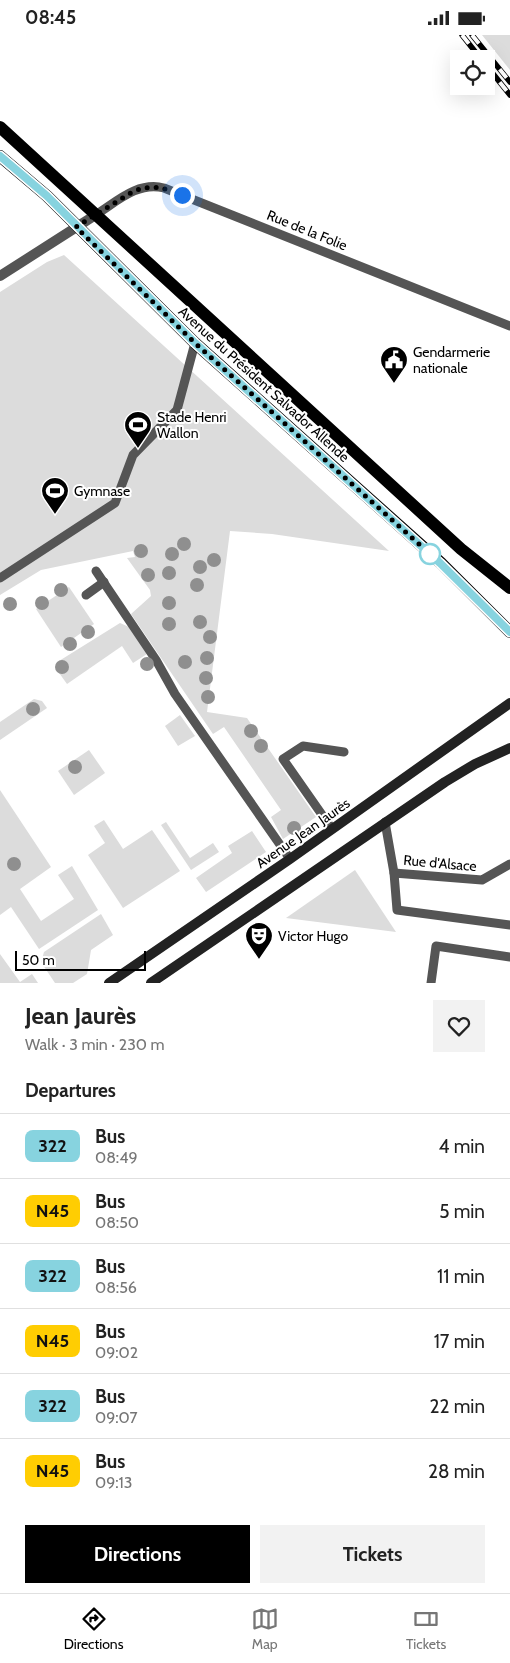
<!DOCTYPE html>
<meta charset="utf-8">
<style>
:root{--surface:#fff;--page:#f2f2f2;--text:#222;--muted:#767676;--line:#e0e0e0;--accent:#000}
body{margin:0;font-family:Cabin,sans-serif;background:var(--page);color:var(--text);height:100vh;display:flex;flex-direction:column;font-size:19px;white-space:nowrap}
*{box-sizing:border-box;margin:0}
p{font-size:16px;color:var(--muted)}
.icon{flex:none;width:28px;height:28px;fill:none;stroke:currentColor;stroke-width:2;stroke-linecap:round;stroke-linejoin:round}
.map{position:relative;height:948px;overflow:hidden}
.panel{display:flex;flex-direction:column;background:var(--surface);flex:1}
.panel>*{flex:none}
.badge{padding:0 10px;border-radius:8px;font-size:18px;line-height:32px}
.buttons{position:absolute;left:450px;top:15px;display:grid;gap:10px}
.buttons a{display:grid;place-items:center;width:45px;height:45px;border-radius:0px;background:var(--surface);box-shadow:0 5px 20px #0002;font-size:25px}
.scale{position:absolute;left:15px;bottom:12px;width:131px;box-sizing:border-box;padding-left:5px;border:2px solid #000;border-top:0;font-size:14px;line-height:18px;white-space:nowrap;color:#000;-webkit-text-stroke:4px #fff;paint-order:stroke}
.you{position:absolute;width:25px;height:25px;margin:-12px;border:4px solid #fff;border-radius:50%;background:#1a73e8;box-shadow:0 0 0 8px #1a73e833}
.map>.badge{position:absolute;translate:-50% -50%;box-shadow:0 0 0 2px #fff}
h2{padding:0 25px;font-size:19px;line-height:45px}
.round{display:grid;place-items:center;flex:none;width:52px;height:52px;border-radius:0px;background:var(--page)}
.summary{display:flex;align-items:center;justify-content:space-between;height:85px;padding:0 25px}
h1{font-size:24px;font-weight:800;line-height:38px}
.cta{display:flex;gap:10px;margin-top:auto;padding:10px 25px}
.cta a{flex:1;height:58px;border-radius:0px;background:var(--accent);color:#fff;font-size:20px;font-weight:800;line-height:58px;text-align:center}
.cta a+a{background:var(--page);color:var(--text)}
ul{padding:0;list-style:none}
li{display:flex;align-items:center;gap:15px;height:65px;padding:0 25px;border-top:1px solid var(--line)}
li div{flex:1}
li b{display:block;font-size:19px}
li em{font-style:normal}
li .badge{min-width:55px;font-weight:700;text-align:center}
.status{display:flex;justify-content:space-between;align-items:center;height:35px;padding:0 25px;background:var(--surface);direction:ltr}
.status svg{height:14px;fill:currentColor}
.tabs{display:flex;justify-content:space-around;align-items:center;height:70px;border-top:1px solid var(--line);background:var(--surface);font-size:14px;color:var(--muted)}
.tabs a{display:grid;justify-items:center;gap:2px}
.tabs .current{color:var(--accent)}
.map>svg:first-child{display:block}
.green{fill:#dcdcdc}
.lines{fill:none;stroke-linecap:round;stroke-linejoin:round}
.service{stroke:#555;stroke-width:9}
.minor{stroke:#555;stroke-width:10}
.secondary{stroke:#222;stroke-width:10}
.primary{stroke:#000;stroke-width:12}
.rail-casing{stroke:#000;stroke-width:5.5}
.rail{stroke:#fff;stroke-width:4;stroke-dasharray:11;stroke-linecap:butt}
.tree{fill:#8f8f8f}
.line-casing{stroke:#fff;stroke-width:11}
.line{stroke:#87d3df;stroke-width:8}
.walk{stroke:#000;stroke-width:5;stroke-dasharray:0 9}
.stop-dot{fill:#fff;stroke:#87d3df;stroke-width:2.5}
.labels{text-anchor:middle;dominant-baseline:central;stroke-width:4;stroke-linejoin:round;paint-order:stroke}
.street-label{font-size:14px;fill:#000;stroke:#fff}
.poi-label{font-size:14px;fill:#000;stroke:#fff;text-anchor:start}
</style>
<div class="status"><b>08:45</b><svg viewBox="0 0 49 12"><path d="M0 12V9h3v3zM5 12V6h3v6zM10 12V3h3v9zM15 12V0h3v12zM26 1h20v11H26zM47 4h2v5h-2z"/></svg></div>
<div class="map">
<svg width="510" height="948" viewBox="0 0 510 948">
<rect width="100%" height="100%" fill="#fff"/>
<g class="green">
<path d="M482,0H510V35Z"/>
<path d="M64,220L389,516L272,499L230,496L207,677L247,683L316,782L283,804L271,782L281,775L224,692L213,699L131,579L151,561L150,555L127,523L135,522L133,516L41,535L0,560V257L47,227Z"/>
<path d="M69,552L94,589L61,612L36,574Z"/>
<path d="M120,588L129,592L147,619L133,628L122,611L67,649L57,635L59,626Z"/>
<path d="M34,664L42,666L47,673L0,705V687Z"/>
<path d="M180,680L195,701L178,711L165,691Z"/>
<path d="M89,715L105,738L74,760L58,736Z"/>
<path d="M0,755L51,832L20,854L41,886L74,864L58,840L72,831L98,875L39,914L11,872L0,880Z"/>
<path d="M104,785L123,814L152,795L180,836L123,873L88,820L105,808L94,791Z"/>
<path d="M166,787L190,823L213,808L219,817L191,835L161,790Z"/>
<path d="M252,796L266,817L206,857L196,843L232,818L228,811Z"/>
<path d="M355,835L396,897L286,883Z"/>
<path d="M101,879L113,900L91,915L87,939L73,948H55L41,927L44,917Z"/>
<path d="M0,919L20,947L32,939L38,948H0Z"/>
</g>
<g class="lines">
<g class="service">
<path d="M97,179C116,167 138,146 164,153L510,291"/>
<path d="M96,536L156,625L175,659L290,824"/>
<path d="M0,543L115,468L133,420L177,375L195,308"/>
<path d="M86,560L104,547"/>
<path d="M385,787L394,838"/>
<path d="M332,794L283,724L303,711L344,717"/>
<path d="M510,829L482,845L394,838L397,875L510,890"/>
<path d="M431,948L436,911L510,922"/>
</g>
<path class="minor" d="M0,241L97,179"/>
<g class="secondary">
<path d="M109,948L290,824L510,668"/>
<path d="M151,948L445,747L475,729L510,713"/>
</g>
<g class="primary">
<path d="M0,92L461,514L510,553"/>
<path d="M0,121L47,161L195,308L441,528L510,597"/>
</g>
<defs>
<g id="rail">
<path d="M462,0L481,24"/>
<path d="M472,0L510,47"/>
<path d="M486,30L510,60"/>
</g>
</defs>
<use href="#rail" class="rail-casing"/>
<use href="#rail" class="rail"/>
</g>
<g class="tree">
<circle cx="184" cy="509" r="7"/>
<circle cx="141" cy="516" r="7"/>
<circle cx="172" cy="519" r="7"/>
<circle cx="214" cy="525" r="7"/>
<circle cx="200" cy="532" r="7"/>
<circle cx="169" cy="538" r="7"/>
<circle cx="148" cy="540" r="7"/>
<circle cx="197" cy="550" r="7"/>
<circle cx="61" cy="555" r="7"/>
<circle cx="42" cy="568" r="7"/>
<circle cx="169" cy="568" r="7"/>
<circle cx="10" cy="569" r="7"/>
<circle cx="200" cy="587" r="7"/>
<circle cx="169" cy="589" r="7"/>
<circle cx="88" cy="597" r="7"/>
<circle cx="210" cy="602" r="7"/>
<circle cx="70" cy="609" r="7"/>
<circle cx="207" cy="623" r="7"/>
<circle cx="185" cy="627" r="7"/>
<circle cx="147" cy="629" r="7"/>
<circle cx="62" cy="632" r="7"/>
<circle cx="206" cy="643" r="7"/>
<circle cx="208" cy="662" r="7"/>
<circle cx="33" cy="674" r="7"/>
<circle cx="251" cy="696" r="7"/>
<circle cx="261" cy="711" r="7"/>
<circle cx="75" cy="732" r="7"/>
<circle cx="294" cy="793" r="7"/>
<circle cx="14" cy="829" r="7"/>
</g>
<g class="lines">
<defs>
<path id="line" d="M0,121L47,161L195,308L440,528L510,597"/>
</defs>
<use href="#line" class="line-casing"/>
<use href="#line" class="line"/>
<path class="walk" d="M182,160C164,153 153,149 134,156L76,192L195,308L430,519"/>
</g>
<defs>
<symbol id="civic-pin" viewBox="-11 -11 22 30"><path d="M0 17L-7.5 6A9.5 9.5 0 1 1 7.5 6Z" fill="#000" stroke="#fff"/><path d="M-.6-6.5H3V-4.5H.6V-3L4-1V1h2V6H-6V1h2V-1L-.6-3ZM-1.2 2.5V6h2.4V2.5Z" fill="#fff"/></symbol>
<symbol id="stadium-pin" viewBox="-11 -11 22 30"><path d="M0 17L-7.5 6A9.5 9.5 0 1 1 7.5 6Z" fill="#000" stroke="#fff"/><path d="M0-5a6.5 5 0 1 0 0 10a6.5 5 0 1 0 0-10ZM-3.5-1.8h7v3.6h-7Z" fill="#fff"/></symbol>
<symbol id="theatre-pin" viewBox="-11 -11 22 30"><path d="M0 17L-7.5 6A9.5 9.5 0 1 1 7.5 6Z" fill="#000" stroke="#fff"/><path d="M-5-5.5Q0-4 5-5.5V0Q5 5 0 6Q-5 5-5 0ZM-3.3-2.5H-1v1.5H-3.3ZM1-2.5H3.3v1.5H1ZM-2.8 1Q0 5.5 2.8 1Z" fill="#fff"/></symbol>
</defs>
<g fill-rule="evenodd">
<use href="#civic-pin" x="378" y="309" width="32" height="43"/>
<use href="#stadium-pin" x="122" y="374" width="32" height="43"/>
<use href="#stadium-pin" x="39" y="440" width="32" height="43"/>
<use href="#theatre-pin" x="243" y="885" width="32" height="43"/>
</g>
<circle class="stop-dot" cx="430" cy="519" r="10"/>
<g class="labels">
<g class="street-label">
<text transform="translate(307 195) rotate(22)">Rue de la Folie</text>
<text transform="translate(264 349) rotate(42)">Avenue du Président Salvador Allende</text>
<text transform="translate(303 798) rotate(-35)">Avenue Jean Jaurès</text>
<text transform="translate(440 828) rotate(5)">Rue d'Alsace</text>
</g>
<g class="poi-label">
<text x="413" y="317">Gendarmerie<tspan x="413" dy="16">nationale</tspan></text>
<text x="157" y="382">Stade Henri<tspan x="157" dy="16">Wallon</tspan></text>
<text x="74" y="456">Gymnase</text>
<text x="278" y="901">Victor Hugo</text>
</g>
</g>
</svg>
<div class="buttons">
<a><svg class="icon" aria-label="locate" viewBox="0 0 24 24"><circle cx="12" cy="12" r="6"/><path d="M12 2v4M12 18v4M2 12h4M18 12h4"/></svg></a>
</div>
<div class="scale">50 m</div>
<div class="you" style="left:182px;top:160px"></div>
</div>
<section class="panel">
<div class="summary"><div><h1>Jean Jaurès</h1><p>Walk · 3 min · 230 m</p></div><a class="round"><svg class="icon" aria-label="heart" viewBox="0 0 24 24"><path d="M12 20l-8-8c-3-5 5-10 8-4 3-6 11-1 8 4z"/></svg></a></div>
<h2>Departures</h2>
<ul>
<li><span class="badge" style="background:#87d3df;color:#111">322</span><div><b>Bus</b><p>08:49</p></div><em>4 min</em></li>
<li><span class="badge" style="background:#ffcd02;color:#111">N45</span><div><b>Bus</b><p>08:50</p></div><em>5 min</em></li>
<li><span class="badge" style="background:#87d3df;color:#111">322</span><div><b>Bus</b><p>08:56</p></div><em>11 min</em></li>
<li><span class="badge" style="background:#ffcd02;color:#111">N45</span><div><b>Bus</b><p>09:02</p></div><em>17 min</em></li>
<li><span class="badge" style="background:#87d3df;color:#111">322</span><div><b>Bus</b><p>09:07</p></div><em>22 min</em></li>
<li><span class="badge" style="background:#ffcd02;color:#111">N45</span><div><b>Bus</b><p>09:13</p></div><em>28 min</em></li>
</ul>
<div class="cta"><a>Directions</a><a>Tickets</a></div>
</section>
<nav class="tabs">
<a class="current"><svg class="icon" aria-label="directions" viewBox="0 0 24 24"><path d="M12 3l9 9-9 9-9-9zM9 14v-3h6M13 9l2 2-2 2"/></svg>Directions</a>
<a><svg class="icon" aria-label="map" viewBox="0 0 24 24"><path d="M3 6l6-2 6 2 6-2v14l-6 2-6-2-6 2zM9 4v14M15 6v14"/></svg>Map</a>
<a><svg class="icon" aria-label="tickets" viewBox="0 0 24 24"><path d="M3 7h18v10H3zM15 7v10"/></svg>Tickets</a>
</nav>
